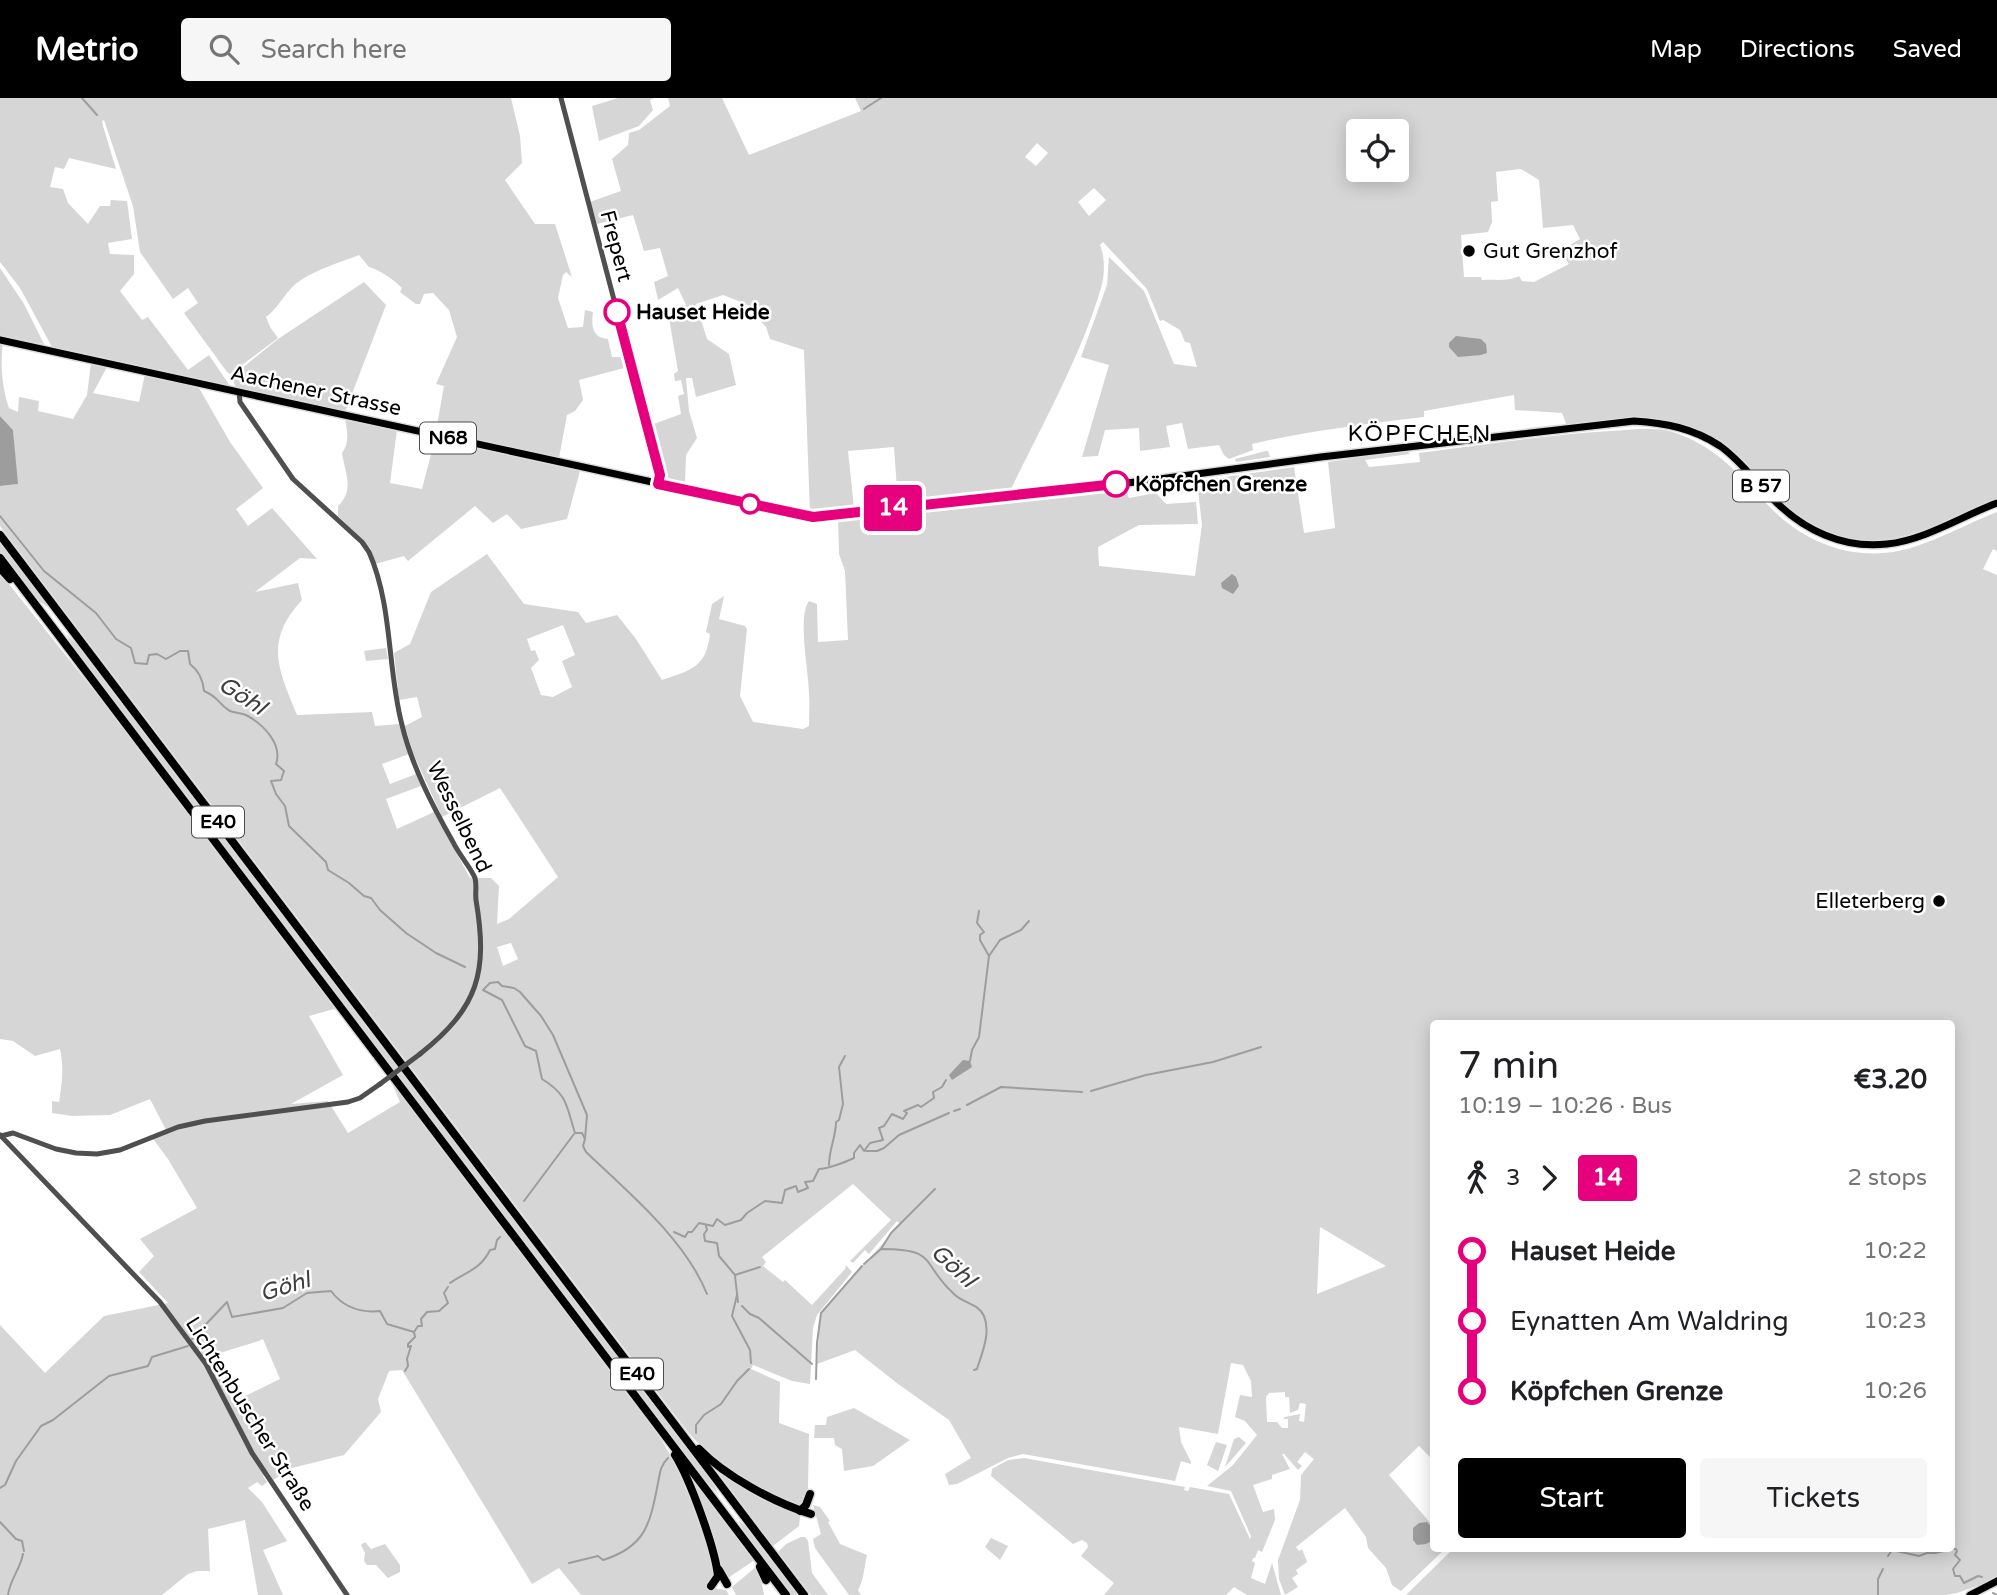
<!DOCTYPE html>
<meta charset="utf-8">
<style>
:root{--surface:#fff;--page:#f6f6f6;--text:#202124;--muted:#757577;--accent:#000}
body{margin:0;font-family:"Varela Round",sans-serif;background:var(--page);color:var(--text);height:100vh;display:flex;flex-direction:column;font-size:26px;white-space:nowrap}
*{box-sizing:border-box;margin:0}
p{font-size:23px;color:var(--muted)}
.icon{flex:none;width:38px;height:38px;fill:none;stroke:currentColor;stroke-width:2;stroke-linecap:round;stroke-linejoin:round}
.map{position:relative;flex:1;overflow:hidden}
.panel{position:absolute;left:1430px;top:922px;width:525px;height:532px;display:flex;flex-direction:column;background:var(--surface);border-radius:7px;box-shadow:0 4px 18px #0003}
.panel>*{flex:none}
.badge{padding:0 14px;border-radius:5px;font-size:24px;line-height:46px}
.buttons{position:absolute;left:1346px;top:21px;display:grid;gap:14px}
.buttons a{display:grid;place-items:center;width:63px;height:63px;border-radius:7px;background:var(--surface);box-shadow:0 4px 18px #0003;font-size:35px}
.map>.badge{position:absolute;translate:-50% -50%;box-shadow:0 0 0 4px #fff}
.legs{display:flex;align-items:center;gap:10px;height:77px;padding:0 28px;font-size:23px}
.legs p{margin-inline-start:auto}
.summary{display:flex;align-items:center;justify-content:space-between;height:119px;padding:0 28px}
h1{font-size:38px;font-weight:600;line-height:52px}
.primary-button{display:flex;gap:14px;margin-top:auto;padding:14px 28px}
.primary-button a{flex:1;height:80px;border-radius:7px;background:var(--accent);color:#fff;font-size:28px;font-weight:600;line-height:80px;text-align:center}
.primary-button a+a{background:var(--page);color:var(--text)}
ul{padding:0 28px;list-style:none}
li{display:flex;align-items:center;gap:24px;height:70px;font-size:26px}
li i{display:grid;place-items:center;width:10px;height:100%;margin:0 9px;background:currentColor}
li i::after{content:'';width:18px;height:18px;margin:-9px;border:5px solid;border-radius:50%;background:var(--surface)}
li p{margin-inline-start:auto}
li:first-child i{background:linear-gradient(#0000 50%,currentColor 0)}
li:last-child i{background:linear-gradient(currentColor 50%,#0000 0)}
header{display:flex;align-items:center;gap:42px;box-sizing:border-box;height:98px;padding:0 35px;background:var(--accent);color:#fff}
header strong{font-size:33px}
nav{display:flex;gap:38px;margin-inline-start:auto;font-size:24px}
.search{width:490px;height:63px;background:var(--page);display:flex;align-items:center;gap:18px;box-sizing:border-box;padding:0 24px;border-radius:7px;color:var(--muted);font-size:26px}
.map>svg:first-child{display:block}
.green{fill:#d6d6d6;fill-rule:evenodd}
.water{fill:#9d9d9d}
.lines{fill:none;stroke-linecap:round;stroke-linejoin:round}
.stream{stroke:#9d9d9d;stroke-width:2}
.primary-casing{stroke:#dbdbdb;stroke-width:10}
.motorway-casing{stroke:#dbdbdb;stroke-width:11}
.tertiary{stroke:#4f4f4f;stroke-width:5}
.primary{stroke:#000;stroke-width:7}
.motorway{stroke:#000;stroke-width:8}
.tertiary-bridge{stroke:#4f4f4f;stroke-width:5}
.line-1-casing{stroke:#fff;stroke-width:16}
.line-1{stroke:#e6007e;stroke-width:10}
.poi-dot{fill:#000;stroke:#fff;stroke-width:2.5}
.stop-1-dot{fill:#fff;stroke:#e6007e;stroke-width:3.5}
.labels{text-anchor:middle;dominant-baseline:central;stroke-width:5;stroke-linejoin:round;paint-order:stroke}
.shield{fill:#fff;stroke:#4c4c4c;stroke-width:2}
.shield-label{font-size:19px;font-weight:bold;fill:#000}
.street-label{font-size:21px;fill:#000;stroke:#fff}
.poi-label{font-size:21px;fill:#000;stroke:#fff;text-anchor:start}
.stop-label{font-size:21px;font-weight:bold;fill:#000;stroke:#fff;text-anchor:start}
.neighbourhood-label{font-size:23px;letter-spacing:2px;fill:#000;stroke:#fff}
.water-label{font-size:23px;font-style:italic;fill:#3e3e3e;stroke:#fff}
</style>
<header>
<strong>Metrio</strong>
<div class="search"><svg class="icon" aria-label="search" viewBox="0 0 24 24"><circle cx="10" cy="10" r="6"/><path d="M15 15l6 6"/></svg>Search here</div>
<nav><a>Map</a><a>Directions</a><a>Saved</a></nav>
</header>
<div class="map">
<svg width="1997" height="1497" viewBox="0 0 1997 1497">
<rect width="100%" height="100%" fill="#fff"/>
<g class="green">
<path d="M0,0H511L520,38L522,65L505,82L535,126H555L572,179L566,174L563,177L558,200L568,230L583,229L585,212L593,214C591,227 592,240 608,241L612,259H625L628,269L579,282L583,302L575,313L567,317L559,360L436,333L444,288L436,286L457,239L449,212L433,195L424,196L420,206H416L400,194L402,190C396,183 378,171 369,169L359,157C341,164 318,171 301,182C286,191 280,209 266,219L270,229L278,240L230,276L227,274L184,215L198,205L188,190L173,201L140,154L133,108L104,22L102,23L103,28L116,71L69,60L64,71L55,69L50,89L63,91L68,105L88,126L100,108H110L111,102L127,103L132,141L108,145L110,156L134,157V176L120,193L142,222L148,219L188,272L209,257L230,288L52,249L20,190L0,164Z"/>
<path d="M618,0H654L650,2L653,12L639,28L599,43L592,8Z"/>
<path d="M668,0H722L749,57L861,13L855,0H1997V400C1936,427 1871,466 1806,426C1785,413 1769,393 1752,375C1730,352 1699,329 1667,323C1634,316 1599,324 1567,328L1562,315L1515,312L1514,297L1424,313V319C1366,326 1308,333 1252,346L1253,352L1229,361L1224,357L1219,347L1188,351L1182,325L1166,328L1170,349L1140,353L1139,330L1105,332L1098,358L1082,359L1109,267L1081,259L1107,187L1109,159L1144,193L1174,266L1197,269L1190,245L1185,244L1180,232L1163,222L1160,223L1147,191L1103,144L1100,147C1105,159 1105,177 1101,190C1081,258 1042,327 1011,391L898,405L894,349L848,353L854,410L810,415L804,252L770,241L766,229L746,206L723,197L696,206L707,241L729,256L736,287L696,299L692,280H686L689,313L697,340L686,357L685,386L665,382L651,327L681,316L678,298L684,296L681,282L675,283L674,276L678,273L668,214L686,207L678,190L658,202L654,184L668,178L660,150L644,153L633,117L597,126L590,104L621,93L612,61L628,47L629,35L639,32L670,8ZM1358,33H1396V72H1358ZM1037,45L1048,55L1036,68L1025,59ZM1521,71L1539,82L1543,130L1573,127L1580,141L1560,153L1569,166L1534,184L1522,183L1519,178C1506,184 1497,181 1482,182L1481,179H1464L1461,137L1488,134L1492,124L1491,104L1498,103L1496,74ZM1094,90L1106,102L1089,118L1078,104Z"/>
<path d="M0,170L24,206L44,246L0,239Z"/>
<path d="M364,184L386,207L345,314L237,291L231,279L278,241Z"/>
<path d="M0,245H3C0,266 2,290 9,310L18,314L19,299L39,303L38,313L73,321L87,297L91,265L107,269L93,295L139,304L145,276L199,290L230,344L263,390L236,411L248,428L272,410L317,461L300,460L255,494L298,485L302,502C264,543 278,571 297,617L372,614L375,628L399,626L409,656L382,666L390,686L416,676L421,688L386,701L397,731L434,714L470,780H491L499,788L497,826L509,821L558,779L500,690L442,719L413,655L405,628L422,619L417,599L399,602L394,555L410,546L431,494L487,456L524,506L578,514L586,525L617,517L636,541L662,582C691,572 706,570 710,536L706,534L712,506L724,498L719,521L745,528L747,531L740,598L753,624L803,631L809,628C809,617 810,606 809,595C809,574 797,519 809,503L817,506L818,544L848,542L845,473L839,456L838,420L1013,400L1125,391L1129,400L1156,395L1166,406L1196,404L1198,426L1139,427L1098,449L1099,468L1195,478L1202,427L1197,383L1294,369L1304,435L1335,430L1328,364L1350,361L1351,359L1407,353L1410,356L1365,362L1369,369L1420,364L1419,355C1482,347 1546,337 1610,333C1630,332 1653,328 1673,334C1715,348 1736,373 1765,404C1803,446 1858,467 1914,449C1942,440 1969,425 1997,414V453L1993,451L1983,471L1997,477V1481L1957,1495L1946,1497H1406L1453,1451H1951V926H1433V1362L1419,1348L1389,1377L1433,1428V1451H1445L1401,1493L1392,1487L1386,1470L1368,1450L1366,1439L1345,1410L1296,1449L1299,1453L1302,1451L1307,1464L1296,1472L1298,1476L1292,1480L1298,1489L1285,1497L1279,1481L1278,1462L1300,1402L1301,1377L1314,1361L1305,1354L1297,1364L1302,1368L1298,1372L1284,1356H1282L1290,1371L1272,1377V1381L1253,1387L1263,1414L1274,1411L1275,1422L1262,1454L1258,1452L1255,1460H1253L1252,1463L1255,1465L1251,1480L1265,1486L1272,1465L1281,1497H1247L1234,1489L1226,1497H1104L1114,1485L1081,1458L1088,1449L1087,1445L1082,1442L1073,1446L991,1378L992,1371L1008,1362L1024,1360L1185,1389L1184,1392L1188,1393L1190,1389L1229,1396L1250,1441L1251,1438L1231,1393L1207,1388L1233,1367L1257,1337L1245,1323L1235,1319L1240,1297L1252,1299L1251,1283L1243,1267L1231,1265L1218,1336L1179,1329L1181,1344L1191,1364V1366L1181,1363L1175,1383L1023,1356L1008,1360L957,1386L949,1387L945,1376L971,1360L949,1322L898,1286L855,1252L817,1266L820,1219L823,1213L900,1126L897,1123L869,1156L865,1152L853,1165L850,1163L891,1122L853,1086L762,1159L766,1164L763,1168L783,1184L785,1182L812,1207L845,1171L846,1167L852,1174L817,1217L813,1230L810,1286L792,1283L753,1267L751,1271L780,1284L779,1325L809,1336L808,1390L807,1398L801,1407L790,1406C748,1384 719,1370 687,1333L0,428V388L17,386L13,332L0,318ZM563,527L575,557L562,563L572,589L553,599L541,597L531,570L539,562L535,552L531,553L527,541ZM511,845L518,861L503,868L497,849ZM1320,1129L1386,1168L1317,1196ZM1285,1294V1299H1289L1290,1315L1298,1312L1300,1305L1306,1306L1304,1324L1299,1323L1300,1316L1285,1319L1283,1321H1288V1330H1282L1277,1324H1267L1266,1299L1269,1295Z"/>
<path d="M345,320L397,332L390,385L422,391L435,341L580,373L567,421L521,431L507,416L493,425L475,408L408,463L404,458L375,466L371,451L338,418V408C355,392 345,375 342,355C350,345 347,332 345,320Z"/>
<path d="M1266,353H1268L1270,359L1236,364L1235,361Z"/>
<path d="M0,441L36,489L48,509L33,499L0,456Z"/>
<path d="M0,475L119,624L338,913L334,911L309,918L343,977L291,1006L328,1003L348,1035L400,1004L391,983L659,1338C684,1377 697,1421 713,1465C716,1475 712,1481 717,1491L726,1492L729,1497H581L559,1470L532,1486L402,1272L389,1273L378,1301L381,1314L344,1357L292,1370L273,1382L268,1374L263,1378L267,1384L262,1388L257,1384L248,1390L262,1404L287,1443L263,1452L283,1497H258L245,1422L208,1431L210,1473H197L188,1476L162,1497H0V1227L45,1275L104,1218L168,1205L139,1174L154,1158L140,1141L197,1110L168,1061L151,1038L166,1032L150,1001L110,1017L72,1018L52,1015V1003L59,1004C62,985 64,970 60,951L35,958L13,943L0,941ZM263,1241L280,1281L233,1304L209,1260C227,1251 245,1249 263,1241Z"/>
<path d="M66,536L87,556L708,1376L719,1397L698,1376L81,562Z"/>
<path d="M386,550L388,561L366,563L364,553Z"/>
<path d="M854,1310L910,1342L873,1368L844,1373L842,1351L835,1347L834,1340H814L815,1327H826L827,1319Z"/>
<path d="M1239,1339L1246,1345L1225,1369L1234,1341Z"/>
<path d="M1216,1344L1227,1347L1218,1373L1207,1367Z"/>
<path d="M716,1372L793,1412L800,1419L799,1428L773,1448Z"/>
<path d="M690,1379L758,1468L764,1497H736L732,1489L757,1468L753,1463L728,1480L726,1479Z"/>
<path d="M813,1407L820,1409L830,1423L828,1424L840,1446L867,1457C864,1469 864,1482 858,1492L861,1497H849L815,1450L813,1441L821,1436Z"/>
<path d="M738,1422L755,1436L800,1497H789L746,1438Z"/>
<path d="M801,1439H805L808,1443L812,1475L828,1497H811L778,1454L786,1446Z"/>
<path d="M991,1440L1008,1448L1000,1462L985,1449Z"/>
<path d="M365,1444L371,1451L385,1446L400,1467V1474L388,1480L376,1467H367L364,1463L365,1455L361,1447Z"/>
</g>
<g class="water">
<path d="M1456,238L1481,241L1486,246L1487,255L1481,257L1458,259L1449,249V245Z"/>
<path d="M0,318L13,332L18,386L0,388Z"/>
<path d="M1232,476L1236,479L1239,488L1233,496L1222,490L1221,485Z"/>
<path d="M963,962L970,963L972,969L952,982L949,977Z"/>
<path d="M1427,1424L1433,1431V1442L1426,1446L1417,1447L1413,1442V1430L1419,1425Z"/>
</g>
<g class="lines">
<g class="stream">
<path d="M82,0L97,17"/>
<path d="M864,11L881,0"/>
<path d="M0,418L44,473L96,515L116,541L131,550L135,565L147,566L149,557L157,556L166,561L180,553H188L190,566C199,573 203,581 204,593C219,599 219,607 230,613C235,615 241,615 246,617C263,626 283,646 276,666L284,673L281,682L271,683L276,696L285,708L289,728L326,764L328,772L349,785L364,798L371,800L380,812L406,835L436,855L465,869"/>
<path d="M979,813L977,825L984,834L980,837V842L989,858"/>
<path d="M970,963L972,952L979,939L989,858L1000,842L1021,832L1029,823"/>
<path d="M1091,993L1146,977L1213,964L1261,949"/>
<path d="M967,1007L1001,989L1082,994"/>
<path d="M954,1013L960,1011"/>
<path d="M575,1035C566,1007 568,997 542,981L536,953L525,948L502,902L483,892L490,885L498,884L502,888L514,890L520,894L541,918L553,937L587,1017L585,1041"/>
<path d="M576,1035H582L585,1041L583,1048L586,1054C628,1094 685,1141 707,1196"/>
<path d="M866,1053H877L884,1050L899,1037L949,1015"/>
<path d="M829,1067C829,1051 836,1039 836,1024L839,1022L843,1006L839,969L845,958"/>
<path d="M524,1103L574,1036"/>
<path d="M706,1128L707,1132L704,1136L705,1143L717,1145L719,1158L735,1177L760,1169"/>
<path d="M674,1134L685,1139L688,1134H692L699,1125L713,1128L717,1121L725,1127L741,1122L747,1115L765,1103L782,1105L785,1092L796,1088L798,1094L808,1090L805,1084L813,1083L819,1071C827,1071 846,1064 854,1060V1055L860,1047L864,1053L870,1045L883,1042L879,1030L884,1028L892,1016L903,1021L907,1015L904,1013L918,1007L921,1009L934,1000L933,994L942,989L946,982"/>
<path d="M881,1151L891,1135L935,1091"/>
<path d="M864,1166L881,1151C939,1151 920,1165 954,1196C964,1206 978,1205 984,1218C991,1235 982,1255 977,1271L974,1272"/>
<path d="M735,1178L738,1204"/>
<path d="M450,1185C466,1174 481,1171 490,1152L495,1151L497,1142L500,1139"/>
<path d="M737,1197L732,1218L750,1252L751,1265"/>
<path d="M742,1208L750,1216L759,1220L812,1266"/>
<path d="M192,1241L227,1204L232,1219L283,1210L307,1195L331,1193C343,1209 360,1215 380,1213L387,1226L414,1234L418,1228H422L421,1221L427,1214L439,1213L448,1205L444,1195L448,1189"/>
<path d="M405,1273L408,1268L407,1261L411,1248L408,1249V1246L415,1239L414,1234"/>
<path d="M816,1281L817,1245L821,1215L862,1168"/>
<path d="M696,1335V1327L704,1317L721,1306L737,1283L749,1271"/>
<path d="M0,1390L5,1387L16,1363L41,1328L53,1322L109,1278L148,1268L152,1259L188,1248"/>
<path d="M0,1424L16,1441L22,1443L24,1453"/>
<path d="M1936,1451L1935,1455L1944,1453L1945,1451"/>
<path d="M1950,1451H1956L1957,1453L1955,1457L1960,1462L1953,1471L1955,1478H1960L1964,1485L1978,1478L1982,1479"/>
<path d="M1888,1458L1892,1452L1919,1458L1927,1455H1935"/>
<path d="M569,1465L598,1458L603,1462C645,1449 650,1427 658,1385C660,1375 660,1368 668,1360"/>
<path d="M1993,1495L1997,1497"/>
<path d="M8,1497C10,1481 20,1472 23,1456"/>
<path d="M1878,1497V1481L1883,1471"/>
</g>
<defs>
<g id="primary">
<path d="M0,242L813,419L1145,383L1321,359L1634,323C1665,325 1693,330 1720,348C1740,362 1755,383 1773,401C1803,432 1843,451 1887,446C1925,442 1962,418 1997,405"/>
<path d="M1970,1497L1997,1483"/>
</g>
<g id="motorway">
<path d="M0,437L804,1497"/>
<path d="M0,460L786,1497"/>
<path d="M0,470L10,481"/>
<path d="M699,1351C725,1378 775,1405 811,1416"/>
<path d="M675,1357C690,1381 715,1450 718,1478L711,1488"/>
<path d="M800,1413L806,1407L810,1396"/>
<path d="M760,1469L766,1482"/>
<path d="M719,1472L727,1486"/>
</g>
</defs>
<use href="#primary" class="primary-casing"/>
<use href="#motorway" class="motorway-casing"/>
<g class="tertiary">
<path d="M561,0L660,377L658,385"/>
<path d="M239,294L240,304L293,381L362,444L369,454C393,509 387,570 402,627C412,668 432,707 453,744C458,755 471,770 475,780C477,787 475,795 476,802C488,874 479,909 420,956"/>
<path d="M0,1037L160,1204L206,1266L252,1355L347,1497"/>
<path d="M1,1038L13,1035L56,1051L76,1055L97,1056L120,1052L178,1029L205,1023L348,1004L360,1000L380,986"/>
</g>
<use href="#primary" class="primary"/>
<use href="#motorway" class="motorway"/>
<path class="tertiary-bridge" d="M380,986L420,956"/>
</g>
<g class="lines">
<defs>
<path id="line-1" d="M617,214L660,377L658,386L813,419L1116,386"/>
</defs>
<use href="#line-1" class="line-1-casing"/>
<use href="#line-1" class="line-1"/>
</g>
<g class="poi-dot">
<circle cx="1469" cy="153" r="7"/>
<circle cx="1939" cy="803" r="7"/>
</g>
<g class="stop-1-dot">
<circle cx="617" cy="214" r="12"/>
<circle cx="1116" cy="386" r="12"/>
<circle cx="750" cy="406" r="9"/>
</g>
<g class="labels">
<g class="shield">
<rect x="420" y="324.5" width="56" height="31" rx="5"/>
<rect x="1733" y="372.5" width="56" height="31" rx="5"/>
<rect x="192" y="708.5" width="52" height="31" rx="5"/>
<rect x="611" y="1260.5" width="52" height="31" rx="5"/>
</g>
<g class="shield-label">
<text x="448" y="340">N68</text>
<text x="1761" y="388">B 57</text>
<text x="218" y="724">E40</text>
<text x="637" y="1276">E40</text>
</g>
<g class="street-label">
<text transform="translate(616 148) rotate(75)">Frepert</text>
<text transform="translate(316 293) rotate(12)">Aachener Strasse</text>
<text transform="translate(459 719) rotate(64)">Wesselbend</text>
<text transform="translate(250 1316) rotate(58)">Lichtenbuscher Straße</text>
</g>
<g class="poi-label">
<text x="1483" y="153">Gut Grenzhof</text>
<text x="1925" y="803" text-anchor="end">Elleterberg</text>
</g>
<g class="stop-label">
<text x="636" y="214">Hauset Heide</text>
<text x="1135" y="386">Köpfchen Grenze</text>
</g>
<g class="neighbourhood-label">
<text x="1420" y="336">KÖPFCHEN</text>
</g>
<g class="water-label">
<text transform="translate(242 598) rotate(33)">Göhl</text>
<text transform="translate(953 1168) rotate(43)">Göhl</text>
<text transform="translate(285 1189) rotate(-17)">Göhl</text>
</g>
</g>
</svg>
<div class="buttons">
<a><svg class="icon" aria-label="locate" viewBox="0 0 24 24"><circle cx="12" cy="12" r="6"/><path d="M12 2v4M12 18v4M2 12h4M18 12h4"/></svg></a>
</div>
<b class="badge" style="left:893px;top:410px;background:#e6007e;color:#fff">14</b>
<section class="panel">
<div class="summary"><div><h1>7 min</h1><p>10:19 – 10:26 · Bus</p></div><b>€3.20</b></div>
<div class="legs"><svg class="icon" aria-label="walk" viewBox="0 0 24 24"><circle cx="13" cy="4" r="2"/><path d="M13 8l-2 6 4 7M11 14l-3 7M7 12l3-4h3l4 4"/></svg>3<svg class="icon" aria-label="forward" viewBox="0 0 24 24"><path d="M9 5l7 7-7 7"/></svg><b class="badge" style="background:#e6007e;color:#fff">14</b><p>2 stops</p></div>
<ul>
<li><i style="color:#e6007e"></i><b>Hauset Heide</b><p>10:22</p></li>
<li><i style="color:#e6007e"></i><span>Eynatten Am Waldring</span><p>10:23</p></li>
<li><i style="color:#e6007e"></i><b>Köpfchen Grenze</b><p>10:26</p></li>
</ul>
<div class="primary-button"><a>Start</a><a>Tickets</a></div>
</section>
</div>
